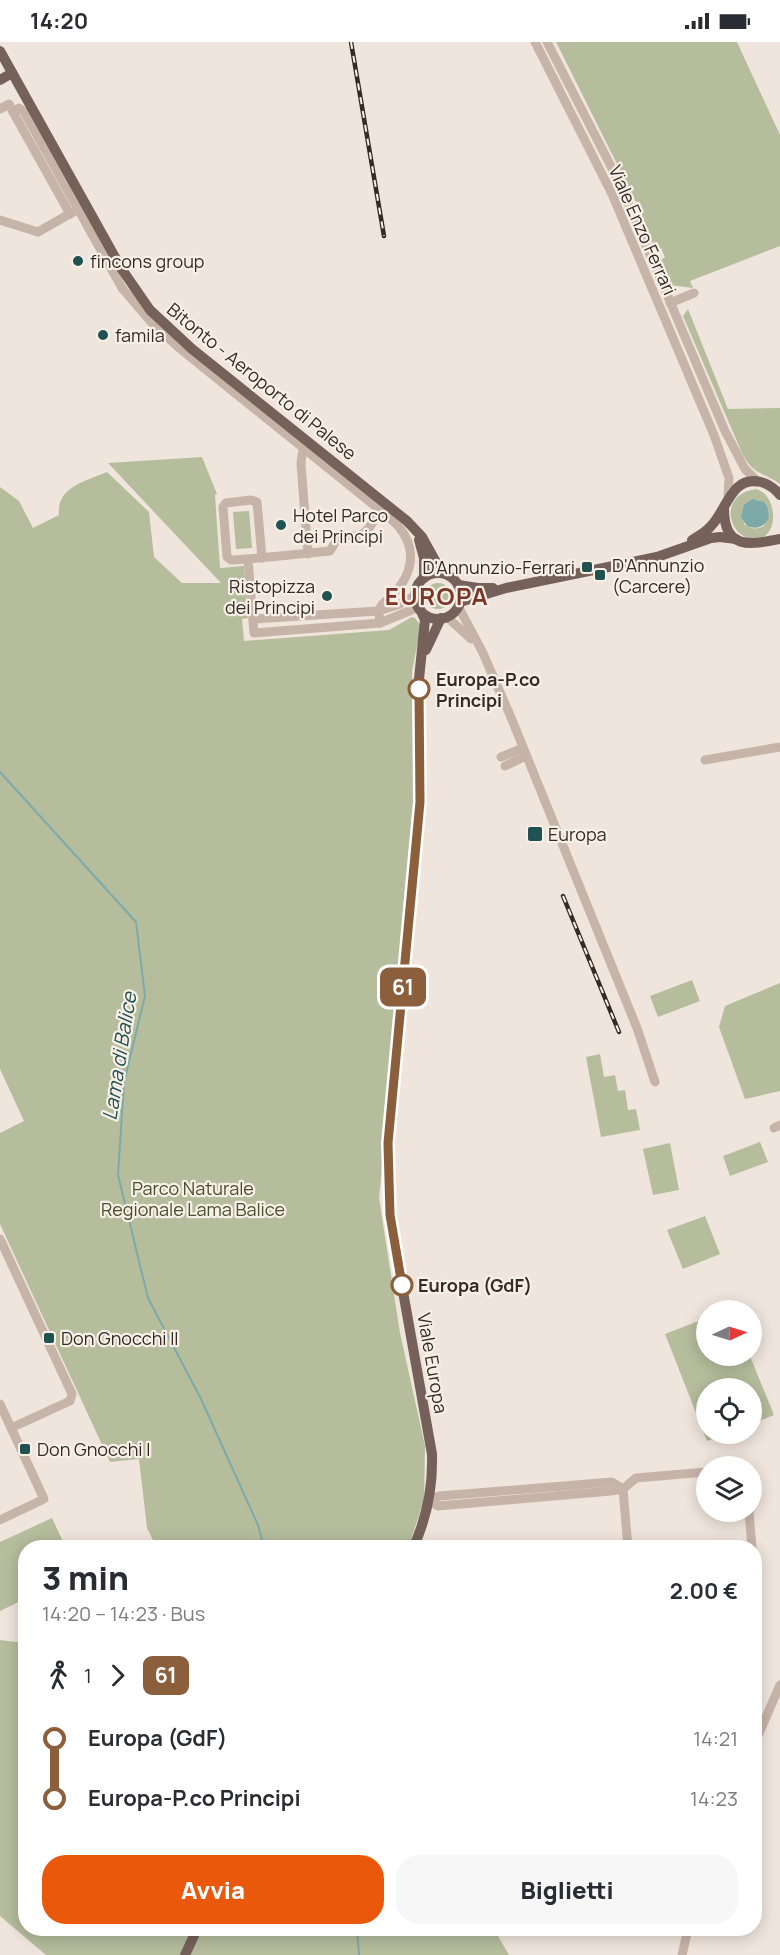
<!DOCTYPE html>
<html lang="it">
<meta charset="utf-8">
<style>
:root{--surface:#fff;--page:#f7f7f7;--text:#2b2b33;--muted:#7c7c81;--accent:#ea580c}
body{margin:0;font-family:Manrope,sans-serif;background:var(--page);color:var(--text);height:100vh;display:flex;flex-direction:column;font-size:22px;white-space:nowrap}
*{box-sizing:border-box;margin:0}
p{font-size:20px;color:var(--muted)}
.icon{flex:none;width:33px;height:33px;fill:none;stroke:currentColor;stroke-width:2;stroke-linecap:round;stroke-linejoin:round}
.map{position:relative;flex:1;overflow:hidden}
.drawer{position:absolute;left:18px;top:1498px;width:744px;height:396px;display:flex;flex-direction:column;background:var(--surface);border-radius:24px;box-shadow:0 3px 15px #0003}
.drawer>*{flex:none}
.badge{padding:0 12px;border-radius:9px;font-size:21px;line-height:39px}
.needle{width:39px;rotate:86deg}
.controls{position:absolute;left:696px;top:1258px;display:grid;gap:12px}
.controls a{display:grid;place-items:center;width:66px;height:66px;border-radius:50%;background:var(--surface);box-shadow:0 3px 15px #0003;font-size:30px}
.map>.badge{position:absolute;translate:-50% -50%;box-shadow:0 0 0 3px #fff}
.legs{display:flex;align-items:center;gap:9px;height:66px;padding:0 24px;font-size:20px}
.legs p{margin-inline-start:auto}
.head{display:flex;align-items:center;justify-content:space-between;height:102px;padding:0 24px}
h1{font-size:33px;font-weight:800;line-height:45px}
.action{display:flex;gap:12px;margin-top:auto;padding:12px 24px}
.action a{flex:1;height:69px;border-radius:24px;background:var(--accent);color:#fff;font-size:24px;font-weight:800;line-height:69px;text-align:center}
.action a+a{background:var(--page);color:var(--text)}
ul{padding:0 24px;list-style:none}
li{display:flex;align-items:center;gap:21px;height:60px;font-size:22px}
li i{display:grid;place-items:center;width:9px;height:100%;margin:0 8px;background:currentColor}
li i::after{content:'';width:15px;height:15px;margin:-8px;border:4px solid;border-radius:50%;background:var(--surface)}
li p{margin-inline-start:auto}
li:first-child i{background:linear-gradient(#0000 50%,currentColor 0)}
li:last-child i{background:linear-gradient(currentColor 50%,#0000 0)}
.status{display:flex;justify-content:space-between;align-items:center;height:42px;padding:0 30px;background:var(--surface);direction:ltr}
.status svg{height:16px;fill:currentColor}
.map>svg:first-child{display:block}
.green{fill:#b5bd9d;fill-rule:evenodd}
.water{fill:#7daaa9}
.lines{fill:none;stroke-linecap:round;stroke-linejoin:round}
.stream{stroke:#7daaa9;stroke-width:2}
.minor{stroke:#c7b4a9;stroke-width:9}
.major{stroke:#75615a;stroke-width:10}
.rail-casing{stroke:#342b28;stroke-width:4.5}
.rail{stroke:#f8efe7;stroke-width:2;stroke-dasharray:7;stroke-linecap:butt}
.line-1-casing{stroke:#fff;stroke-width:14}
.line-1{stroke:#8b5e3c;stroke-width:9}
.poi-dot{fill:#215252;stroke:#f8efe7;stroke-width:2}
.stop-1-dot{fill:#fff;stroke:#8b5e3c;stroke-width:3}
.labels{text-anchor:middle;dominant-baseline:central;stroke-width:4.5;stroke-linejoin:round;paint-order:stroke}
.street-label{font-size:18px;fill:#342b28;stroke:#f8efe7}
.poi-label{font-size:18px;fill:#342b28;stroke:#f8efe7;text-anchor:start}
.stop-label{font-size:18px;font-weight:bold;fill:#342b28;stroke:#f8efe7;text-anchor:start}
.park-label{font-size:18px;fill:#46502e;stroke:#f8efe7}
.water-label{font-size:20px;font-style:italic;fill:#215252;stroke:#f8efe7}
.district-label{font-size:24px;font-weight:bold;letter-spacing:1.5px;fill:#7c3628;stroke:#f8efe7}
</style>
<div class="status"><b>14:20</b><svg viewBox="0 0 49 12"><path d="M0 12V9h3v3zM5 12V6h3v6zM10 12V3h3v9zM15 12V0h3v12zM26 1h20v11H26zM47 4h2v5h-2z"/></svg></div>
<div class="map">
<svg width="780" height="1913" viewBox="0 0 780 1913">
<rect width="100%" height="100%" fill="#f0e5dc"/>
<g class="green">
<path d="M556,0H737L780,93V204L690,239L693,246L670,243L660,219L665,215L661,206L654,205L641,170Z"/>
<path d="M688,267L728,367L780,366V442C762,429 754,434 742,411L683,274Z"/>
<path d="M202,415L217,452L215,453L220,526L244,524L248,576L242,577L244,599L389,588L412,575L415,576L421,584L412,629L414,753L402,879L400,945L379,1156L400,1291L425,1404L424,1459L408,1506H157L147,1486L139,1417L110,1420L0,1182V1091L24,1079L0,1027V445L19,459L33,486L59,473C56,445 86,439 107,430L149,470L154,515L182,541H221L108,421Z"/>
<path d="M756,447C780,453 780,505 748,496C740,493 734,487 732,479C726,462 739,449 756,447ZM752,458H758C772,468 771,469 764,484C757,488 750,487 744,482L749,459Z"/>
<path d="M249,469L252,506L236,507L233,470Z"/>
<circle cx="438" cy="554" r="13"/>
<path d="M692,938L700,959L658,975L650,954Z"/>
<path d="M780,941V1049L745,1057L719,985L725,964Z"/>
<path d="M600,1012L604,1035L615,1033L618,1049L625,1048L628,1068L636,1067L640,1088L601,1095L586,1015Z"/>
<path d="M760,1100L768,1120L730,1134L723,1114Z"/>
<path d="M670,1101L679,1148L653,1153L643,1107Z"/>
<path d="M705,1174L720,1212L683,1227L667,1188Z"/>
<path d="M706,1276V1314H750L774,1373L752,1382V1347H706V1392H726L707,1399L665,1292Z"/>
<path d="M52,1476L66,1506H26L25,1557L0,1569V1500Z"/>
<path d="M0,1598L25,1601L26,1887H494L509,1913H46L0,1874Z"/>
</g>
<path class="water" d="M752,457L764,460C776,474 764,491 747,484L741,475L744,463Z"/>
<g class="lines">
<g class="stream">
<path d="M0,730L136,880L145,954L124,1040L118,1133L148,1256L201,1357L258,1483L264,1506"/>
<path d="M357,1887L359,1913"/>
</g>
<g class="minor">
<path d="M535,0L612,152L714,393L729,436L728,455"/>
<path d="M547,0L620,142L725,389L745,427L757,439"/>
<path d="M0,67L9,62L13,70L19,66L24,70L122,246L152,281L178,305L380,468C375,476 368,492 358,494C351,495 346,492 339,494L330,509L248,517L254,591L380,581L419,565"/>
<path d="M13,70L70,172"/>
<path d="M0,178L38,190L73,170"/>
<path d="M670,261L694,251"/>
<path d="M378,466C385,473 393,478 399,485C418,508 412,534 392,553C381,565 377,562 380,581"/>
<path d="M308,512L301,422L302,412L308,402"/>
<path d="M248,517L231,518L227,515L223,465L226,461L251,458L257,460L262,516"/>
<path d="M458,564L482,609L510,673L637,986L655,1040"/>
<path d="M447,575L471,597"/>
<path d="M253,577L378,569L398,563L416,553"/>
<path d="M501,715L523,706"/>
<path d="M705,718L780,705"/>
<path d="M505,724L526,714"/>
<path d="M774,1086L780,1083"/>
<path d="M0,1197L72,1352L70,1359L11,1386"/>
<path d="M0,1362L44,1457L0,1478"/>
<path d="M623,1447L628,1506"/>
<path d="M429,1459L438,1464L611,1449L623,1447L636,1436L706,1430"/>
<path d="M429,1459L439,1454L612,1440L623,1447"/>
<path d="M749,1470L752,1506"/>
<path d="M754,1539L756,1561L754,1562"/>
<path d="M754,1703L780,1643"/>
<path d="M682,1913L688,1887"/>
</g>
<g class="major">
<path d="M0,9L121,226L150,268L192,307L407,479L422,495L442,531"/>
<path d="M0,38L12,31"/>
<path d="M724,467C724,508 750,503 780,497"/>
<path d="M419,498L424,516V536"/>
<path d="M692,498C699,494 706,490 711,484C727,468 731,433 761,440C769,442 775,447 780,453"/>
<circle cx="438" cy="554" r="23"/>
<path d="M458,543L478,546H493"/>
<path d="M460,560L506,546L657,515L711,496L720,495L736,497"/>
<path d="M426,608L441,576"/>
<path d="M413,1506C427,1476 433,1446 432,1412L397,1216L390,1173L388,1139V1101L420,761L419,637L425,578L421,569"/>
<path d="M185,1913L197,1887"/>
</g>
<defs>
<g id="rail">
<path d="M351,0L384,194"/>
<path d="M563,854L619,990"/>
</g>
</defs>
<use href="#rail" class="rail-casing"/>
<use href="#rail" class="rail"/>
</g>
<g class="lines">
<defs>
<path id="line-1" d="M402,1243L390,1173L388,1101L420,760L419,647"/>
</defs>
<use href="#line-1" class="line-1-casing"/>
<use href="#line-1" class="line-1"/>
</g>
<g class="poi-dot">
<circle cx="78" cy="219" r="6"/>
<circle cx="103" cy="293" r="6"/>
<circle cx="281" cy="483" r="6"/>
<rect x="581" y="519" width="12" height="12" rx="3"/>
<rect x="594" y="527" width="12" height="12" rx="3"/>
<circle cx="327" cy="554" r="6"/>
<rect x="527" y="784" width="16" height="16" rx="3"/>
<rect x="43" y="1290" width="12" height="12" rx="3"/>
<rect x="19" y="1401" width="12" height="12" rx="3"/>
</g>
<g class="stop-1-dot">
<circle cx="419" cy="647" r="10"/>
<circle cx="402" cy="1243" r="10"/>
</g>
<g class="labels">
<g class="street-label">
<text transform="translate(643 188) rotate(66)">Viale Enzo Ferrari</text>
<text transform="translate(262 339) rotate(39)">Bitonto - Aeroporto di Palese</text>
<text transform="translate(433 1321) rotate(80)">Viale Europa</text>
</g>
<g class="poi-label">
<text x="90" y="219">fincons group</text>
<text x="115" y="293">famila</text>
<text x="293" y="473">Hotel Parco<tspan x="293" dy="21">dei Principi</tspan></text>
<text x="612" y="523">D'Annunzio<tspan x="612" dy="21">(Carcere)</tspan></text>
<text x="575" y="525" text-anchor="end">D'Annunzio-Ferrari</text>
<text x="315" y="544" text-anchor="end">Ristopizza<tspan x="315" dy="21">dei Principi</tspan></text>
<text x="548" y="792">Europa</text>
<text x="61" y="1296">Don Gnocchi II</text>
<text x="37" y="1407">Don Gnocchi I</text>
</g>
<g class="stop-label">
<text x="436" y="637">Europa-P.co<tspan x="436" dy="21">Principi</tspan></text>
<text x="418" y="1243">Europa (GdF)</text>
</g>
<g class="park-label">
<text x="193" y="1146">Parco Naturale<tspan x="193" dy="21">Regionale Lama Balice</tspan></text>
</g>
<g class="water-label">
<text transform="translate(119 1014) rotate(-81)">Lama di Balice</text>
</g>
<g class="district-label">
<text x="437" y="553">EUROPA</text>
</g>
</g>
</svg>
<div class="controls">
<a><svg class="needle" viewBox="-14 -14 28 28"><path d="M0-13l5 13h-10z" fill="#e53935"/><path d="M0 13l5-13h-10z" fill="#7c7c81"/></svg></a>
<a><svg class="icon" aria-label="locate" viewBox="0 0 24 24"><circle cx="12" cy="12" r="6"/><path d="M12 2v4M12 18v4M2 12h4M18 12h4"/></svg></a>
<a><svg class="icon" aria-label="layers" viewBox="0 0 24 24"><path d="M12 4l9 5-9 5-9-5zM3 14l9 5 9-5"/></svg></a>
</div>
<b class="badge" style="left:403px;top:945px;background:#8b5e3c;color:#fff">61</b>
<section class="drawer">
<div class="head"><div><h1>3 min</h1><p>14:20 – 14:23 · Bus</p></div><b>2.00 €</b></div>
<div class="legs"><svg class="icon" aria-label="walk" viewBox="0 0 24 24"><circle cx="13" cy="4" r="2"/><path d="M13 8l-2 6 4 7M11 14l-3 7M7 12l3-4h3l4 4"/></svg>1<svg class="icon" aria-label="forward" viewBox="0 0 24 24"><path d="M9 5l7 7-7 7"/></svg><b class="badge" style="background:#8b5e3c;color:#fff">61</b></div>
<ul>
<li><i style="color:#8b5e3c"></i><b>Europa (GdF)</b><p>14:21</p></li>
<li><i style="color:#8b5e3c"></i><b>Europa-P.co Principi</b><p>14:23</p></li>
</ul>
<div class="action"><a>Avvia</a><a>Biglietti</a></div>
</section>
</div>
